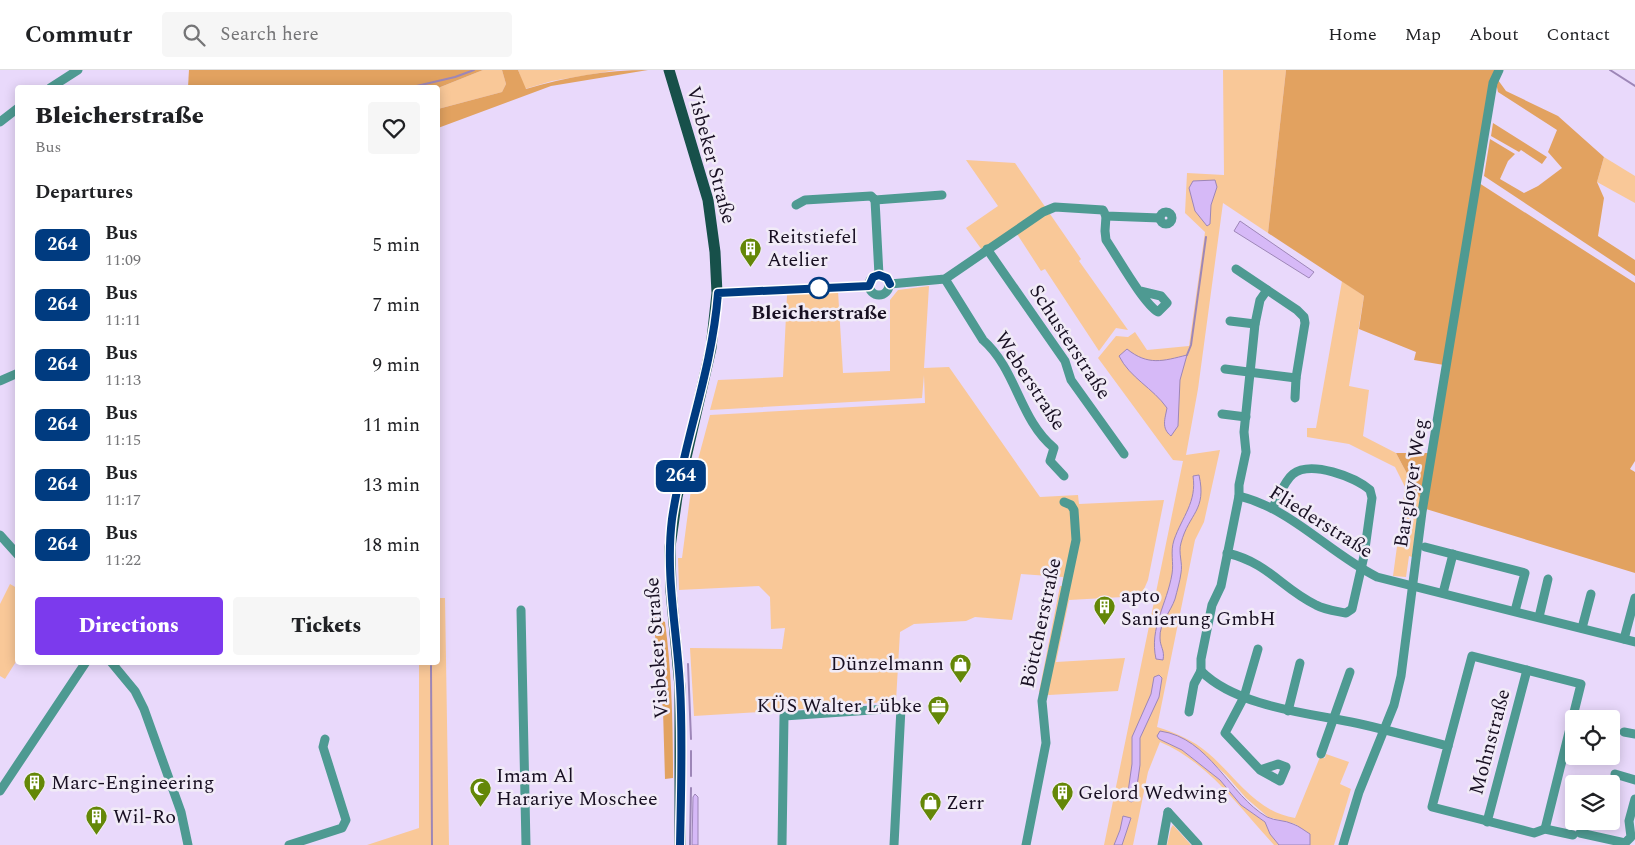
<!DOCTYPE html>
<meta charset="utf-8">
<style>
:root{--surface:#fff;--page:#f6f6f6;--text:#202124;--muted:#757577;--line:#e0e0e0;--accent:#7c3aed}
body{margin:0;font-family:Spectral,serif;background:var(--page);color:var(--text);height:100vh;display:flex;flex-direction:column;font-size:19px;white-space:nowrap}
*{box-sizing:border-box;margin:0}
p{font-size:16px;color:var(--muted)}
.icon{flex:none;width:28px;height:28px;fill:none;stroke:currentColor;stroke-width:2;stroke-linecap:round;stroke-linejoin:round}
.map{position:relative;flex:1;overflow:hidden}
.panel{position:absolute;left:15px;top:15px;width:425px;height:580px;display:flex;flex-direction:column;background:var(--surface);border-radius:5px;box-shadow:0 2px 12px #0003}
.panel>*{flex:none}
.badge{padding:0 10px;border-radius:8px;font-size:18px;line-height:32px}
.controls{position:absolute;left:1565px;top:640px;display:grid;gap:10px}
.controls a{display:grid;place-items:center;width:55px;height:55px;border-radius:5px;background:var(--surface);box-shadow:0 2px 12px #0003;font-size:25px}
.map>.badge{position:absolute;translate:-50% -50%;box-shadow:0 0 0 2px #fff}
h2{padding:0 20px;font-size:19px;line-height:45px}
.round{display:grid;place-items:center;flex:none;width:52px;height:52px;border-radius:5px;background:var(--page)}
.head{display:flex;align-items:center;justify-content:space-between;height:85px;padding:0 20px}
h1{font-size:24px;font-weight:800;line-height:38px}
.primary-button{display:flex;gap:10px;margin-top:auto;padding:10px 20px}
.primary-button a{flex:1;height:58px;border-radius:5px;background:var(--accent);color:#fff;font-size:20px;font-weight:800;line-height:58px;text-align:center}
.primary-button a+a{background:var(--page);color:var(--text)}
ul{padding:0;list-style:none}
li{display:flex;align-items:center;gap:15px;height:60px;padding:0 20px}
li div{flex:1}
li b{display:block;font-size:19px}
li em{font-style:normal}
li .badge{min-width:55px;font-weight:700;text-align:center}
header{display:flex;align-items:center;gap:30px;box-sizing:border-box;height:70px;padding:0 25px;background:var(--surface);border-bottom:1px solid var(--line)}
header strong{font-size:24px}
nav{display:flex;gap:28px;margin-inline-start:auto;font-size:18px}
.search{width:350px;height:45px;background:var(--page);display:flex;align-items:center;gap:12px;box-sizing:border-box;padding:0 18px;border-radius:5px;color:var(--muted);font-size:19px}
.map>svg:first-child{display:block}
.green{fill:#f9c898}
.forest{fill:#e2a260}
.water{fill:#d6b9f7;stroke:#9d86b7}
.lines{fill:none;stroke-linecap:round;stroke-linejoin:round}
.stream{stroke:#9d86b7;stroke-width:2}
.minor{stroke:#4e9a92;stroke-width:9}
.major{stroke:#17504a;stroke-width:11}
.line-casing{stroke:#fff;stroke-width:11}
.line{stroke:#003b80;stroke-width:8}
.stop-dot{fill:#fff;stroke:#003b80;stroke-width:2.5}
.labels{text-anchor:middle;dominant-baseline:central;stroke-width:5;stroke-linejoin:round;paint-order:stroke}
.street-label{font-size:20px;fill:#180f22;stroke:#f1ebf7}
.poi-label{font-size:20px;fill:#180f22;stroke:#f1ebf7;text-anchor:start}
.stop-label{font-size:20px;font-weight:bold;fill:#180f22;stroke:#f1ebf7}
</style>
<header>
<strong>Commutr</strong>
<div class="search"><svg class="icon" aria-label="search" viewBox="0 0 24 24"><circle cx="10" cy="10" r="6"/><path d="M15 15l6 6"/></svg>Search here</div>
<nav><a>Home</a><a>Map</a><a>About</a><a>Contact</a></nav>
</header>
<div class="map">
<svg width="1635" height="775" viewBox="0 0 1635 775">
<rect width="100%" height="100%" fill="#e9d9fb"/>
<g class="green">
<path d="M483,0H502L506,14L502,22L438,39V18Z"/>
<path d="M518,0H617L552,11L525,19Z"/>
<path d="M1223,0H1286L1268,163L1223,133L1198,319L1186,385L1220,380L1204,452L1195,470L1157,657C1176,663 1193,670 1208,683C1236,707 1256,742 1295,748L1320,687L1325,688L1326,684L1349,692L1340,714L1351,719L1334,775H1310L1309,764L1295,754L1268,747L1246,728L1226,705L1196,677L1159,669L1182,680L1220,710L1241,735L1265,752L1270,764L1279,775H1274C1239,737 1208,692 1160,672L1148,702L1133,775H1104L1183,391L1173,390L1098,288L1116,266L1128,267L1135,262L1147,280L1189,276L1205,162L1185,143L1187,103L1224,105Z"/>
<path d="M1604,87L1635,106V133L1597,112Z"/>
<path d="M966,90L1015,93L1081,189L1079,191L1128,260L1116,258L1099,281L1045,199L1041,201L1017,164L982,180L966,158L998,136Z"/>
<path d="M1342,211L1364,226L1349,316L1369,320L1363,366L1396,383L1420,428L1412,487L1409,486L1406,507L1393,506L1405,417L1395,397L1349,374L1307,367V358H1316Z"/>
<path d="M929,216L924,298L949,297L1040,427L1078,425L1079,434L1164,430L1148,510L1141,526L1069,530L1056,592L1125,588L1118,621L1049,625L1039,622L1060,516H1062L1063,507L1021,504L1012,550L975,547L966,551L914,554L900,562L896,631L790,640L694,646L690,578L782,579L785,558L771,559L770,527L759,516L679,520L678,488H682L692,412L710,345L925,333L924,305L922,328L710,340L718,310L783,307L787,225L838,221L843,303L890,301V230L898,220Z"/>
<path d="M10,514L17,518V590L5,609L0,606V534Z"/>
<path d="M438,528H445L449,775H367L419,758V593L438,592Z"/>
<path d="M1173,755L1191,775H1167L1171,758Z"/>
</g>
<g class="forest">
<path d="M189,0H483L438,18L188,17Z"/>
<path d="M502,0H518L526,19C566,7 606,0 648,0L551,16L438,58V39L502,22L506,14Z"/>
<path d="M1286,0H1496L1444,295L1414,290L1416,282L1359,259L1364,226L1268,163Z"/>
<path d="M1498,10L1506,21L1558,46L1604,87L1597,112L1604,128L1598,166L1635,190V206L1484,106L1490,69L1515,84L1508,91L1500,109L1524,123L1538,116L1562,98L1548,82L1557,60L1498,22L1496,13Z"/>
<path d="M1493,53L1547,87L1542,94L1521,80L1519,82L1491,66Z"/>
<path d="M1479,113L1635,213V391L1630,399L1635,402V503L1426,439Z"/>
<path d="M1396,383H1429L1420,428Z"/>
<path d="M653,546L665,552C672,604 673,656 673,708L665,709L663,640Z"/>
</g>
<g class="water">
<path d="M1215,110L1217,117L1211,135L1210,154L1207,156L1195,141L1189,118L1193,111Z"/>
<path d="M1240,151L1314,202L1309,208L1234,161Z"/>
<path d="M1127,279C1148,296 1163,291 1187,285L1180,310L1178,356L1171,366C1161,358 1165,349 1167,338C1153,318 1130,308 1119,286Z"/>
<path d="M1199,405C1207,441 1189,443 1181,473C1178,483 1183,493 1181,503C1180,511 1177,521 1175,529C1171,541 1159,554 1160,568C1160,577 1165,580 1163,590L1156,589C1149,558 1167,534 1172,504C1174,493 1170,482 1174,470C1182,447 1197,432 1193,406Z"/>
<path d="M1159,605L1162,608L1159,627L1140,668V695L1135,730L1131,732L1127,729L1132,694V667L1151,624L1154,607Z"/>
<path d="M1160,661C1210,668 1229,725 1267,747C1275,751 1285,750 1293,754C1299,756 1305,761 1310,764V775H1279L1270,764L1265,752L1241,735L1220,710L1182,680L1159,669L1157,666Z"/>
<path d="M695,724L698,727V775H692L693,727Z"/>
<path d="M1123,746L1131,748L1122,775H1114L1120,760Z"/>
</g>
<g class="lines">
<g class="stream">
<path d="M1610,0L1635,16"/>
<path d="M408,18L455,7L474,0"/>
<path d="M1187,285L1191,275L1206,167"/>
<path d="M688,594L691,669"/>
<path d="M431,596L432,775"/>
<path d="M691,681V706"/>
<path d="M690,775L691,718"/>
</g>
<g class="minor">
<path d="M50,18L78,0"/>
<path d="M0,52L18,38"/>
<path d="M875,130L879,205"/>
<path d="M796,135L805,130L871,126L875,130L942,125"/>
<circle cx="1166" cy="148" r="6"/>
<path d="M1106,146L1105,161L1106,170C1117,186 1143,233 1158,242L1167,233L1161,226L1140,221"/>
<path d="M987,179L1065,291L1071,310L1124,384"/>
<circle cx="879" cy="215" r="10"/>
<path d="M945,209L983,270C1017,300 1019,349 1054,378L1050,391L1064,406"/>
<path d="M890,214L945,209L1043,142L1055,137L1103,140L1106,146L1160,148"/>
<path d="M717,223L869,216"/>
<path d="M1230,251L1255,254"/>
<path d="M1225,299L1296,308L1305,253L1304,247L1297,240L1236,199"/>
<path d="M0,311L18,303"/>
<path d="M1295,328L1296,308"/>
<path d="M1222,344L1246,347"/>
<path d="M1239,426C1292,439 1329,483 1377,507L1635,572"/>
<path d="M0,465L18,485"/>
<path d="M1425,477L1525,503L1515,541"/>
<path d="M1227,483C1269,493 1281,518 1316,535C1325,540 1336,541 1346,543L1352,539L1364,486L1372,428L1370,420C1355,407 1311,390 1293,404C1284,411 1279,427 1273,437"/>
<path d="M1443,523L1453,484"/>
<path d="M521,540L526,775"/>
<path d="M1539,547L1548,509"/>
<path d="M1582,558L1591,524"/>
<path d="M1624,569L1635,528"/>
<path d="M1258,579L1244,627L1225,663L1260,700L1280,711L1286,697L1278,694L1260,700"/>
<path d="M111,592L135,621L144,639L181,742L188,775"/>
<path d="M1201,601C1236,636 1306,643 1351,652C1384,659 1416,668 1448,676L1432,737L1534,763L1545,759L1573,765"/>
<path d="M1201,601V589L1212,535L1221,516L1239,426V415L1246,382L1244,362L1255,254L1260,230L1267,220"/>
<path d="M1288,641L1300,593"/>
<path d="M1189,642L1194,614L1201,601"/>
<path d="M1624,662L1635,664"/>
<path d="M1448,676L1472,586L1581,614L1545,759"/>
<path d="M1321,684L1350,602"/>
<path d="M1615,704L1635,710"/>
<path d="M0,721L86,592"/>
<path d="M1168,742L1198,775"/>
<path d="M1487,752L1527,600"/>
<path d="M1580,763L1625,773L1631,767L1629,751L1635,729"/>
<path d="M289,775L342,758L346,750L323,677L325,669"/>
<path d="M782,775L784,646L901,638L894,775"/>
<path d="M1026,775L1046,673L1042,631L1076,470L1074,440L1071,435L1064,432"/>
<path d="M1162,775L1168,742"/>
<path d="M1343,775L1359,722L1394,635L1401,606L1422,442L1487,49L1493,13L1499,0"/>
</g>
<path class="major" d="M669,0L708,130L715,182L717,223L711,278L677,427L670,477L671,521L680,617V775"/>
</g>
<g class="lines">
<defs>
<path id="line" d="M680,775C681,722 683,668 680,616C677,560 665,505 672,449C683,373 712,302 718,223L869,216L873,207L879,205L887,208L890,214"/>
</defs>
<use href="#line" class="line-casing"/>
<use href="#line" class="line"/>
</g>
<defs>
<symbol id="building-pin" viewBox="-11 -11 22 30"><path d="M0 17L-7.5 6A9.5 9.5 0 1 1 7.5 6Z" fill="#648707" stroke="#f1ebf7"/><path d="M-4-6H4V6H1V3H-1V6H-4ZM-2.5-4.3h1.7v1.8h-1.7ZM.8-4.3h1.7v1.8H.8ZM-2.5-1h1.7V.8h-1.7ZM.8-1h1.7V.8H.8Z" fill="#fff"/></symbol>
<symbol id="shop-pin" viewBox="-11 -11 22 30"><path d="M0 17L-7.5 6A9.5 9.5 0 1 1 7.5 6Z" fill="#648707" stroke="#f1ebf7"/><path d="M-5-2.5h2.3a2.7 3.5 0 0 1 5.4 0H5L5.5 6h-11ZM-1.5-2.5h3a1.5 2.3 0 0 0-3 0Z" fill="#fff"/></symbol>
<symbol id="office-pin" viewBox="-11 -11 22 30"><path d="M0 17L-7.5 6A9.5 9.5 0 1 1 7.5 6Z" fill="#648707" stroke="#f1ebf7"/><path d="M-6-3h4V-5.5h4V-3h4V5H-6ZM-1-4.5V-3h2v-1.5ZM-6 0V1H6V0Z" fill="#fff"/></symbol>
<symbol id="mosque-pin" viewBox="-11 -11 22 30"><path d="M0 17L-7.5 6A9.5 9.5 0 1 1 7.5 6Z" fill="#648707" stroke="#f1ebf7"/><path d="M3.5-4.9A6 6 0 1 0 3.5 4.9A5 5 0 1 1 3.5-4.9Z" fill="#fff"/></symbol>
</defs>
<g fill-rule="evenodd">
<use href="#building-pin" x="738" y="166" width="25" height="34"/>
<use href="#building-pin" x="1092" y="524" width="25" height="34"/>
<use href="#shop-pin" x="948" y="582" width="25" height="34"/>
<use href="#office-pin" x="926" y="624" width="25" height="34"/>
<use href="#building-pin" x="22" y="700" width="25" height="34"/>
<use href="#mosque-pin" x="468" y="706" width="25" height="34"/>
<use href="#building-pin" x="1050" y="710" width="25" height="34"/>
<use href="#shop-pin" x="918" y="720" width="25" height="34"/>
<use href="#building-pin" x="84" y="734" width="25" height="34"/>
</g>
<circle class="stop-dot" cx="819" cy="218" r="10"/>
<g class="labels">
<g class="street-label">
<text transform="translate(711 85) rotate(75)">Visbeker Straße</text>
<text transform="translate(1070 272) rotate(57)">Schusterstraße</text>
<text transform="translate(1030 311) rotate(57)">Weberstraße</text>
<text transform="translate(1411 413) rotate(-81)">Bargloyer Weg</text>
<text transform="translate(1321 452) rotate(32)">Fliederstraße</text>
<text transform="translate(1041 553) rotate(-78)">Böttcherstraße</text>
<text transform="translate(657 578) rotate(-94)">Visbeker Straße</text>
<text transform="translate(1490 672) rotate(-75)">Mohnstraße</text>
</g>
<g class="poi-label">
<text x="767" y="167">Reitstiefel<tspan x="767" dy="23">Atelier</tspan></text>
<text x="1121" y="526">apto<tspan x="1121" dy="23">Sanierung GmbH</tspan></text>
<text x="944" y="594" text-anchor="end">Dünzelmann</text>
<text x="922" y="636" text-anchor="end">KÜS Walter Lübke</text>
<text x="496" y="706">Imam Al<tspan x="496" dy="23">Harariye Moschee</tspan></text>
<text x="51" y="713">Marc-Engineering</text>
<text x="1078" y="723">Gelord Wedwing</text>
<text x="946" y="733">Zerr</text>
<text x="113" y="747">Wil-Ro</text>
</g>
<g class="stop-label">
<text x="819" y="243">Bleicherstraße</text>
</g>
</g>
</svg>
<div class="controls">
<a><svg class="icon" aria-label="locate" viewBox="0 0 24 24"><circle cx="12" cy="12" r="6"/><path d="M12 2v4M12 18v4M2 12h4M18 12h4"/></svg></a>
<a><svg class="icon" aria-label="layers" viewBox="0 0 24 24"><path d="M12 4l9 5-9 5-9-5zM3 14l9 5 9-5"/></svg></a>
</div>
<b class="badge" style="left:681px;top:406px;background:#003b80;color:#fff">264</b>
<section class="panel">
<div class="head"><div><h1>Bleicherstraße</h1><p>Bus</p></div><a class="round"><svg class="icon" aria-label="heart" viewBox="0 0 24 24"><path d="M12 20l-8-8c-3-5 5-10 8-4 3-6 11-1 8 4z"/></svg></a></div>
<h2>Departures</h2>
<ul>
<li><span class="badge" style="background:#003b80;color:#fff">264</span><div><b>Bus</b><p>11:09</p></div><em>5 min</em></li>
<li><span class="badge" style="background:#003b80;color:#fff">264</span><div><b>Bus</b><p>11:11</p></div><em>7 min</em></li>
<li><span class="badge" style="background:#003b80;color:#fff">264</span><div><b>Bus</b><p>11:13</p></div><em>9 min</em></li>
<li><span class="badge" style="background:#003b80;color:#fff">264</span><div><b>Bus</b><p>11:15</p></div><em>11 min</em></li>
<li><span class="badge" style="background:#003b80;color:#fff">264</span><div><b>Bus</b><p>11:17</p></div><em>13 min</em></li>
<li><span class="badge" style="background:#003b80;color:#fff">264</span><div><b>Bus</b><p>11:22</p></div><em>18 min</em></li>
</ul>
<div class="primary-button"><a>Directions</a><a>Tickets</a></div>
</section>
</div>
